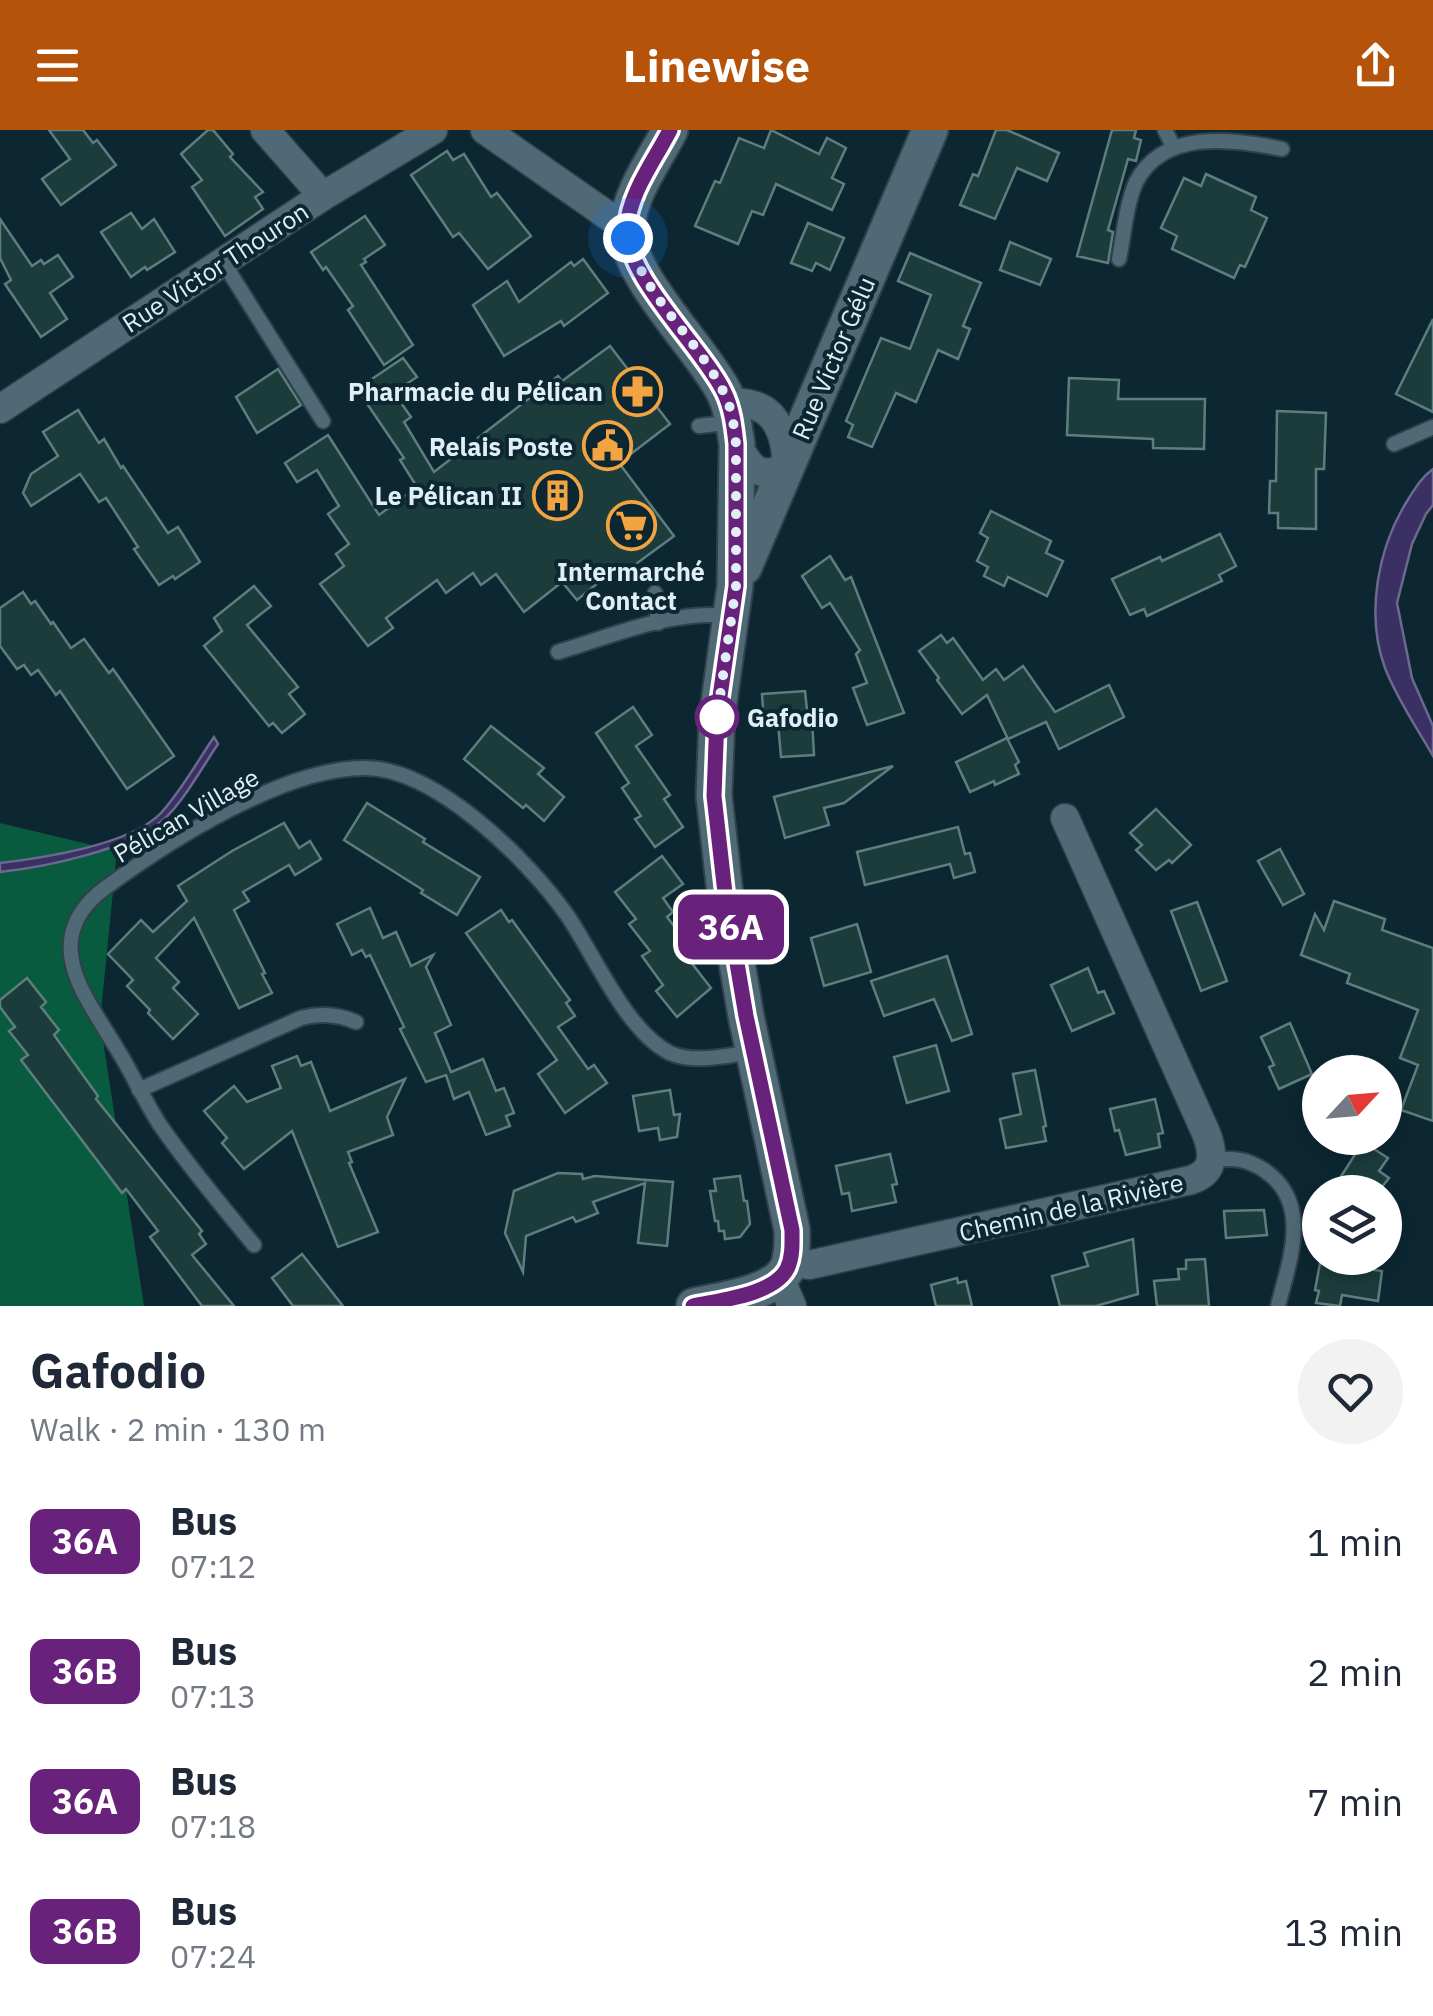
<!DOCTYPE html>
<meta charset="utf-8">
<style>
:root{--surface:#fff;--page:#f2f2f3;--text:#1f2937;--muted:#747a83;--accent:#b45309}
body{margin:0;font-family:"IBM Plex Sans",sans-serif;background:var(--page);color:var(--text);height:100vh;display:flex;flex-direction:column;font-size:38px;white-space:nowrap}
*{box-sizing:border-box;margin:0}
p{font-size:32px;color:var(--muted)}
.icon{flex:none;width:55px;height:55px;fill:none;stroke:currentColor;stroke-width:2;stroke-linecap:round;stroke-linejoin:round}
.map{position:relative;height:1176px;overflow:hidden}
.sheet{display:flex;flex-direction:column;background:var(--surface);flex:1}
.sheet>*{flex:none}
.badge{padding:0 20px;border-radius:15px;font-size:35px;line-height:65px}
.needle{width:65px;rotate:64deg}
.buttons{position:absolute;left:1302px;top:925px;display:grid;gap:20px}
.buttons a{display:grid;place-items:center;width:100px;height:100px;border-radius:50%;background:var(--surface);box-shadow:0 5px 15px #0003;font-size:50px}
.you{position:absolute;width:50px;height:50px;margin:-25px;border:8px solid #fff;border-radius:50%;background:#1a73e8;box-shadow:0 0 0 15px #1a73e833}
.map>.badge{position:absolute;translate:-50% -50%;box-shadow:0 0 0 5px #fff}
.round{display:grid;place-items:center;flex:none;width:105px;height:105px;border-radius:52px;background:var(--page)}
.overview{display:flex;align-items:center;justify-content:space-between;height:170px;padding:0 30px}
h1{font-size:48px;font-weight:700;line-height:75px}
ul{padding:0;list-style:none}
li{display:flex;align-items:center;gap:30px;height:130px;padding:0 30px}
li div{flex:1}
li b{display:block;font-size:38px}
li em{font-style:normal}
li .badge{min-width:110px;font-weight:700;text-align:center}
header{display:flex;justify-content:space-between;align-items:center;height:130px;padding:0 30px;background:var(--accent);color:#fff;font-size:45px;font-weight:700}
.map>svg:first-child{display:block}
.forest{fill:#095b3f}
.water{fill:#3a3063;stroke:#6c698f;stroke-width:2.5}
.building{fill:#1c3c3c;stroke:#5d7e7e;stroke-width:2.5}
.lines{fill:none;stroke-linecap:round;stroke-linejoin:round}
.service-casing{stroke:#314049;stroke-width:18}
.minor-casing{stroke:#314049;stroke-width:31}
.tertiary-casing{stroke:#314049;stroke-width:39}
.service{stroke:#4f6a76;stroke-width:14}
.minor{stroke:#4f6a76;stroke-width:28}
.tertiary{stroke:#4f6a76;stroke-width:35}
.line-casing{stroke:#fff;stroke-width:22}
.line{stroke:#69227b;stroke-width:15}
.walk{stroke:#e0eff6;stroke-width:10;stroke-dasharray:0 18}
.stop-dot{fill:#fff;stroke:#69227b;stroke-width:5}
.labels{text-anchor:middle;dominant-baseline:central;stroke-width:8;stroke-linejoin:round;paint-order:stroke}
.street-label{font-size:25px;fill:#e0eff6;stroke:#0c2731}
.poi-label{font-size:25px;font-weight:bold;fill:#e0eff6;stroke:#0c2731;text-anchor:end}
.stop-label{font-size:25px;font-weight:bold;fill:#e0eff6;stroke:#0c2731;text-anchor:start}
</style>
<header><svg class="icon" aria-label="menu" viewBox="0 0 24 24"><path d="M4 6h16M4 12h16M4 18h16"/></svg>Linewise<svg class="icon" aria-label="share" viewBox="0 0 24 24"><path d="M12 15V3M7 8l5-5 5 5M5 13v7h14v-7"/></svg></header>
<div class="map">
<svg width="1433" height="1176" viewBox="0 0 1433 1176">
<rect width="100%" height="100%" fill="#0c2731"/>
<path class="forest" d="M0,693L117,721L100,891L144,1176H0Z"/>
<g class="water">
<path d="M1433,339V375L1426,384L1412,414L1397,473L1412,548L1433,596V626C1417,598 1397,569 1385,538C1365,484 1378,416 1409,368C1416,357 1422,347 1433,339Z"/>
<path d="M214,607L218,614C203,636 182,674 163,690C129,720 45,737 0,742V733C43,728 130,715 161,683C181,661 197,632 214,607Z"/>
</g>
<g class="building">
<path d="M49,0H83L93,13L97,10L116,35L61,75L42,49L70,29Z"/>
<path d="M208,0H213L233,24L230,27L263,62L255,67L263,79L225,106L192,57L202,50L181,24Z"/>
<path d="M771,0L819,24L827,8L846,18L832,48L844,54L832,80L776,54L763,85L752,81L738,114L695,96L715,51L720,53L739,8L764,18Z"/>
<path d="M996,0H1007L1059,23L1047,51L1017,38L995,89L960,75L973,44L978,46Z"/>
<path d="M1112,0H1136L1134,8L1141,10L1136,31L1128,29L1108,100L1113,102L1108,133L1077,126Z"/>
<path d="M447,21L453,30L464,24L491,67L497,63L531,106L488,139L459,103L453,107L411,45Z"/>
<path d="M1206,44L1256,67L1251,80L1267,88L1245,137L1240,135L1234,148L1172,119L1177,106L1161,98L1184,48L1201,56Z"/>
<path d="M131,83L142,99L154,89L175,122L147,140L145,137L131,147L101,102Z"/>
<path d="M365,86L385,115L364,129L366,132L361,135L413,215L384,235L348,180L353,176L326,137L323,140L311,122Z"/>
<path d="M0,89L32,136L41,130L44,134L58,125L73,147L50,163L67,189L41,207L5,154L11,150L0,128Z"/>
<path d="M808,93L844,108L830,140L816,133L812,141L791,133Z"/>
<path d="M1010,112L1051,129L1040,155L1000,140Z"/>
<path d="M910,123L981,153L963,196L970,199L958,229L938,220L916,272L896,263L872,317L848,307L853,295L846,291L881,208L910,219L931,165L898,151Z"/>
<path d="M583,129L608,163L564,196L561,191L504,226L473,175L507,151L519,172L571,132L574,136Z"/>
<path d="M1433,189V282L1396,264Z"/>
<path d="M610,216L670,294L619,333L674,406L625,442L620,435L577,470L562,452L524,482L496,444L481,455L473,443L446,463L437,450L386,488L393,498L368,516L320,454L344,436L336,424L349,414L328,384L339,376L317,340L297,352L285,333L328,305L379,385L417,357L400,330L404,328L357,259L403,228L417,247L408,253L413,260L399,270L411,287L404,292L434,342L558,246L562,251Z"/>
<path d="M278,239L301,275L257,303L236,267Z"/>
<path d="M1069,248L1119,250L1118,269H1205L1204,319L1153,318V309L1067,305Z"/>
<path d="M78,280L99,313L104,309L121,338L123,336L168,403L178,397L200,432L175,449L173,446L159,455L134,419L138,417L106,368L99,372L80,344L31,376L23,363L31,344L58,326L43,302Z"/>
<path d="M1277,281L1326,283L1324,339H1316V399L1278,398V383H1269L1270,351H1276Z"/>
<path d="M991,381L1051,411L1046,423L1063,431L1047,466L1008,447L1004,456L984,446L988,437L977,431L988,408L980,403Z"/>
<path d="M1220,404L1236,436L1219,445L1222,451L1147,486L1144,479L1130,485L1112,449L1160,427L1162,431Z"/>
<path d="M830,426L845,450L851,447L904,583L867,595L853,558L867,553L856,524L860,520L830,473L822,478L802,446Z"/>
<path d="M254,456L271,476L247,495L298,557L289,564L305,584L282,603L273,593L269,596L204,516L222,501L214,488Z"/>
<path d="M23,462L31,474L35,471L51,494L53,492L71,518L84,509L109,543L113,539L174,626L127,659L60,561L56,565L38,540L31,545L24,535L17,539L0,516V478Z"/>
<path d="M941,505L947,513L953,508L983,550L996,539L1004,550L1023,536L1055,582L1109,555L1124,587L1059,619L1046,592L1008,609L987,565L962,584L937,550L939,548L919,521Z"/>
<path d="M805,561L808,589H812L814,625L781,627L778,593L764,594L762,564Z"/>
<path d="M633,577L652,605L636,616L670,665L664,669L683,697L655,717L635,689L641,686L622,658L629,653L596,603Z"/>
<path d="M491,596L544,638L538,644L564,667L544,691L526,675L523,678L464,629Z"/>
<path d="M1007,608L1019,632L1015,635L1019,644L995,655L994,651L970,662L956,632Z"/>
<path d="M893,636L844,673L824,678L829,695L785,708L774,667Z"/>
<path d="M367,673L425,709L423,712L480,747L457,785L421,763L423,760L344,710Z"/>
<path d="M1156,679L1191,715L1172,733L1169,730L1156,740L1136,720L1142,715L1130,703Z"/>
<path d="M284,693L299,718L310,711L321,729L295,745L289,735L243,762L249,771L234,780L265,843L262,844L272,863L239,878L194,788L156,828L179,852L173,858L198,884L173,909L148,883L150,880L127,856L133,850L108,824L141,790L153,802L187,771L178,756L232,721Z"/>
<path d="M958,697L965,724L970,723L975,742L954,748L950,734L865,755L857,722Z"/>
<path d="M1280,719L1304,764L1283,775L1258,731Z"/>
<path d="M662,726L683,754L663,768L673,782L667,787L677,800L674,803L684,815L680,818L711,858L677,887L656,861L663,855L642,826L650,821L629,794L636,789L615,762Z"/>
<path d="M1334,771L1385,789L1382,800L1433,818V991L1401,980L1418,935L1400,928L1418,880L1347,853L1350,844L1301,825L1315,784L1324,800Z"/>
<path d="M1197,772L1227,851L1201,861L1171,781Z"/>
<path d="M370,778L383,808L396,802L411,836L433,825L426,837L451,895L435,903L451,942L483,929L496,961L504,958L514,983L506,986L510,996L486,1005L469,962L454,969L446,945L426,952L400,899L404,897L370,825L366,827L362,820L352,825L337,794Z"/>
<path d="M501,780L509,792L512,790L570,870L566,873L575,886L558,897L588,939L594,935L607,953L565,983L538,944L557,930L466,803Z"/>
<path d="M857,794L871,842L824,856L811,808Z"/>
<path d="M947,826L972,904L952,911L934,869L884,886L871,851Z"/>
<path d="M1088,838L1098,863L1104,861L1114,883L1072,901L1051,855Z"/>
<path d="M27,848L46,872L41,877L59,900L54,905L98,966L96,969L202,1101L199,1104L206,1114L192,1125L234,1176H202L150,1107L158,1101L126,1059L122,1063L21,930L28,925L9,901L15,897L0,877V870Z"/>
<path d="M1290,893L1312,944L1279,959L1269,937L1274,935L1261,907Z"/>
<path d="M936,915L949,961L907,973L894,927Z"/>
<path d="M297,926L301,936L311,932L330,981L405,949L387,987L393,1005L348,1022L352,1032L349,1033L378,1102L338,1117L292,1001L244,1039L222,1013L227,1008L204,981L234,956L247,972L281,958L272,936Z"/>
<path d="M1035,940L1046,996L1043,997L1046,1011L1006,1018L1000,989L1021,984L1013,944Z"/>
<path d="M670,960L674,985L680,984L677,1007L660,1010L658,998L639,1001L633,966Z"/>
<path d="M1155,969L1163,1003L1158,1004L1160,1017L1126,1025L1119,1000L1115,1001L1110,979Z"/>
<path d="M1363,1012L1388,1028L1379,1041L1389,1048L1378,1062H1331Z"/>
<path d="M890,1024L897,1054L892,1055L896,1072L852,1081L849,1063L842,1064L836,1036Z"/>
<path d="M558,1043L582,1044L583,1049L595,1046L673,1052L667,1116L638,1113L645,1053L593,1072L598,1083L576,1092L573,1087L526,1106L523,1142L505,1103L514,1061Z"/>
<path d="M740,1046L744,1071H747L750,1094L740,1107L725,1109L724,1101H719L718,1091H715L710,1061H716L714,1049Z"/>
<path d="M1264,1080L1267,1105L1226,1108L1224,1081Z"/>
<path d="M1133,1109L1138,1164L1096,1176H1060L1052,1146L1088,1136L1084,1123Z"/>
<path d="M302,1124L343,1176H293L272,1148Z"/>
<path d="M1321,1128H1349L1368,1130L1367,1139L1382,1141L1378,1171L1342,1165L1340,1176L1316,1173L1319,1161L1315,1160Z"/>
<path d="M1205,1129L1209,1176H1157L1154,1151L1179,1149L1178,1139H1186V1130Z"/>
<path d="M957,1148L958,1153L966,1151L972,1176H936L931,1155Z"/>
</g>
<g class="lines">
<defs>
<g id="service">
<path d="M1165,0L1172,14"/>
<path d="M1119,129C1124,104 1126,75 1136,52C1163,0 1230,8 1282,19"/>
<path d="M223,132L323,291"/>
<path d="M699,296L733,292"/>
<path d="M1394,314L1433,297"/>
<path d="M655,463L658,493"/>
<path d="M558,522C612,506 673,479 730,486"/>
<path d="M139,960L301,888C320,883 337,884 356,892"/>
<path d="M1212,1031C1232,1027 1247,1029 1264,1040C1313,1073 1289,1131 1278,1176"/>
<path d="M254,1115C222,1076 189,1037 160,995C148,976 138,956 127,936C115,914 100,893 88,871C63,828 62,790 105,758C169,711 283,638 364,638C435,637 528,730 567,785C595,826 626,901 670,923C694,934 728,925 753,922"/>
</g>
<g id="minor">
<path d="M265,0L323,66"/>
<path d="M485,0L627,99"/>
<path d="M728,273C773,269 785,298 787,336C760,352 749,337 737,314"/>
<path d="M0,279L323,66L433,0"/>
<path d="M789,1132L809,1135L1191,1050C1215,1042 1214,1023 1206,1003L1065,688"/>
<path d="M780,1148L792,1176"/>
</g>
<g id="tertiary">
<path d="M670,0C655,29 629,64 627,98C625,144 702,219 724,262C732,278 734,296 737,314L735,456L717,587L714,666L725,763L746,886L792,1100C792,1113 793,1127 787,1139C773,1164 720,1170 694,1176"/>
<path d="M744,437L930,0"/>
</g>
</defs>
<use href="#service" class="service-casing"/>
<use href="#minor" class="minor-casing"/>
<use href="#tertiary" class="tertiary-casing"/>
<use href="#service" class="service"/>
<use href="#minor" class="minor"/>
<use href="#tertiary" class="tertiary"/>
</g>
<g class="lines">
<defs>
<path id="line" d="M670,0C655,30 629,63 627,98C625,146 702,217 724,262C732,278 734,296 736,314V456L717,587L714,666L725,763L746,886L792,1100C792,1113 793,1127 787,1139C773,1165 720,1170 693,1176"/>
</defs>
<use href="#line" class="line-casing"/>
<use href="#line" class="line"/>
<path class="walk" d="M628,108C645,168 696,207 723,261C732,277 734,296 736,314V456L717,587"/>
</g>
<defs>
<symbol id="pharmacy-ring" viewBox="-11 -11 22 22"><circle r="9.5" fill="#0c2731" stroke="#f3a442" stroke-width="1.5"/><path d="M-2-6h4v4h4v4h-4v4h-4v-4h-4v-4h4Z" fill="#f3a442"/></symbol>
<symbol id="civic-ring" viewBox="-11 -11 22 22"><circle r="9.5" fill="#0c2731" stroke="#f3a442" stroke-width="1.5"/><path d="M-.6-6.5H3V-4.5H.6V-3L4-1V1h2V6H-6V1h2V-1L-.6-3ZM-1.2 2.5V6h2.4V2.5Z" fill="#f3a442"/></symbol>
<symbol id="building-ring" viewBox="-11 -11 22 22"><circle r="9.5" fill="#0c2731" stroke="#f3a442" stroke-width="1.5"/><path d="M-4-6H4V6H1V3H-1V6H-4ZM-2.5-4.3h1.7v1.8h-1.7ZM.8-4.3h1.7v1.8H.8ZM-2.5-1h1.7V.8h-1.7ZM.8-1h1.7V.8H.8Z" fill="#f3a442"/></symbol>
<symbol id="supermarket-ring" viewBox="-11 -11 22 22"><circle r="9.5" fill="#0c2731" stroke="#f3a442" stroke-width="1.5"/><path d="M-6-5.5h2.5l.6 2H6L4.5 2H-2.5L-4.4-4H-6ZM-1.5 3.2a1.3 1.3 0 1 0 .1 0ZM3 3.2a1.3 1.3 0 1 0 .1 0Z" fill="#f3a442"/></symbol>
</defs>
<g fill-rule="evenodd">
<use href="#pharmacy-ring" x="610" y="234" width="55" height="55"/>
<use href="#civic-ring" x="580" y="288" width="55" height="55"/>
<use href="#building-ring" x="530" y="338" width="55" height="55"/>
<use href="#supermarket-ring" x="604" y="368" width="55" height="55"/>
</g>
<circle class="stop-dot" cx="717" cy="587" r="20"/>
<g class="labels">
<g class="street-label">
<text transform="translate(215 137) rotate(-33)">Rue Victor Thouron</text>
<text transform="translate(833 228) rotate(-67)">Rue Victor Gélu</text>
<text transform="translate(186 685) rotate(-30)">Pélican Village</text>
<text transform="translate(1071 1077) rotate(-13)">Chemin de la Rivière</text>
</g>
<g class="poi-label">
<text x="603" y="261">Pharmacie du Pélican</text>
<text x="573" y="316">Relais Poste</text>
<text x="522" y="365">Le Pélican II</text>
<text x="631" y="441" text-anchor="middle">Intermarché<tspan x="631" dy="29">Contact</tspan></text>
</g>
<g class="stop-label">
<text x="747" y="587">Gafodio</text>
</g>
</g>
</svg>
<div class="buttons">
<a><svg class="needle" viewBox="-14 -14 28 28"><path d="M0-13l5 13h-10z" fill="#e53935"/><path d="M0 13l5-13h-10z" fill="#747a83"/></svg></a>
<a><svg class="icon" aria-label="layers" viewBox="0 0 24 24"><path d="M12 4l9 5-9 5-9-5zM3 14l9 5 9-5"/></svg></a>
</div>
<div class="you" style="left:628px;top:108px"></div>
<b class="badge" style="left:731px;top:797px;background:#69227b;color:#fff">36A</b>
</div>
<section class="sheet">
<div class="overview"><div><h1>Gafodio</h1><p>Walk · 2 min · 130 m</p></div><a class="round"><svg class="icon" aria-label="heart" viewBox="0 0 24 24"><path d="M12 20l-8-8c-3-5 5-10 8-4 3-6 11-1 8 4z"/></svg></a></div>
<ul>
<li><span class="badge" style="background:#69227b;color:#fff">36A</span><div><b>Bus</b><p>07:12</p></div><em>1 min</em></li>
<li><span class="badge" style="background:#69227b;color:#fff">36B</span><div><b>Bus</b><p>07:13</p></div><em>2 min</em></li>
<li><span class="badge" style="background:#69227b;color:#fff">36A</span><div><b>Bus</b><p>07:18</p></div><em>7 min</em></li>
<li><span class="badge" style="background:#69227b;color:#fff">36B</span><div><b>Bus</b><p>07:24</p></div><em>13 min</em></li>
</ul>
</section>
